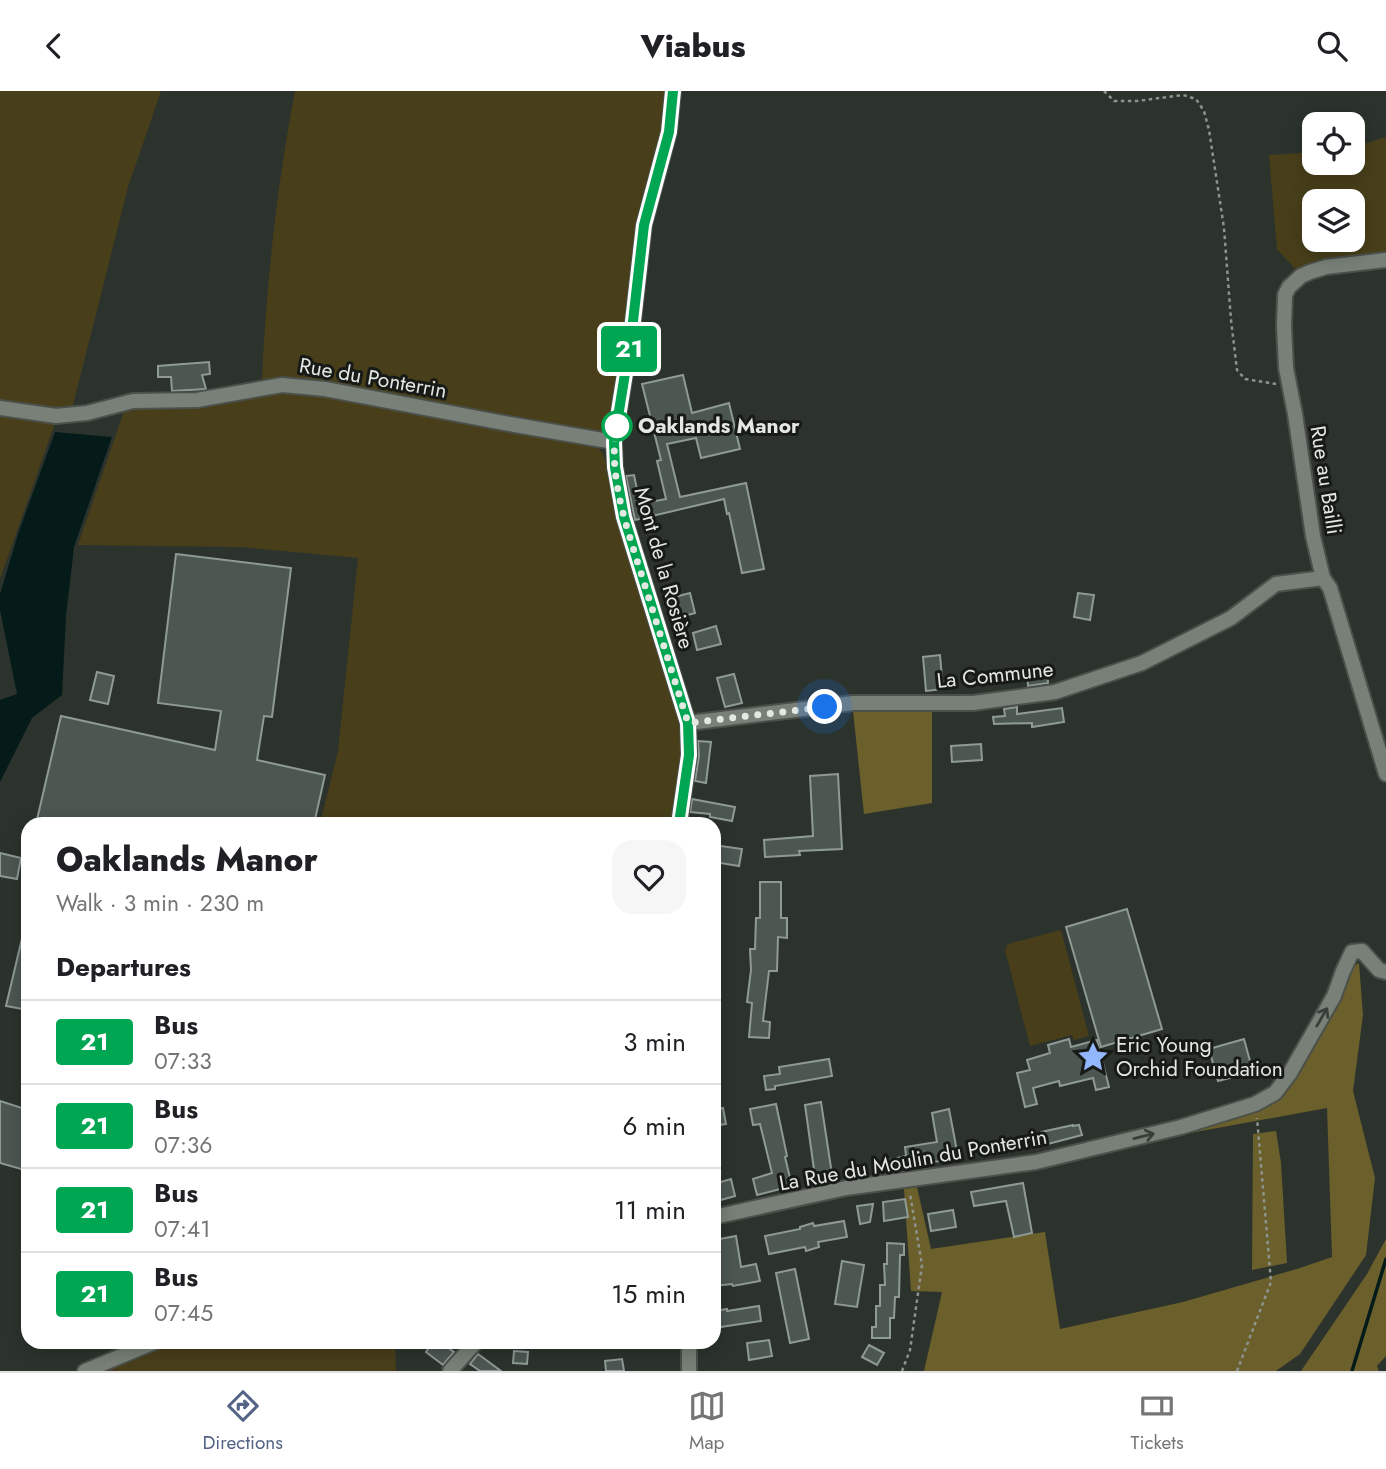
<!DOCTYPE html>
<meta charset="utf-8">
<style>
:root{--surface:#fff;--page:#f6f6f6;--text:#202124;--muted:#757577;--line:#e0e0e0;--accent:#546486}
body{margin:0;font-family:Jost,sans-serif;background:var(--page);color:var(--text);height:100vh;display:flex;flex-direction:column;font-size:26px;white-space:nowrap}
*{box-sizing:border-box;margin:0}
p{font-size:23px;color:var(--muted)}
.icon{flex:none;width:38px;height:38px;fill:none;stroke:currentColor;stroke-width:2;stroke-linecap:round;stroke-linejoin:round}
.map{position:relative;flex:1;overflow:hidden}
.details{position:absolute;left:21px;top:726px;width:700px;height:532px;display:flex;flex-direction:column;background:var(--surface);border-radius:21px;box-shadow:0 4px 18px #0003}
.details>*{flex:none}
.badge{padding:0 14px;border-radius:5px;font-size:24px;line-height:46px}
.tools{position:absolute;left:1302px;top:21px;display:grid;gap:14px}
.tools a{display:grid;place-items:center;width:63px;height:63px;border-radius:14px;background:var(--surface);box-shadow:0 4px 18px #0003;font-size:35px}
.you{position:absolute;width:35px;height:35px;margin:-18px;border:5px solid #fff;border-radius:50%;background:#1a73e8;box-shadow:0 0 0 10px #1a73e833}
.map>.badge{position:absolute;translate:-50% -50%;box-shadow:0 0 0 4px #fff}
h2{padding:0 35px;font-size:26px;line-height:63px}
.round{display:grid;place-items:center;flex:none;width:74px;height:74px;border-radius:21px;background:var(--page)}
.overview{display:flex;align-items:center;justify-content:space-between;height:119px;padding:0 35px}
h1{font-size:33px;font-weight:800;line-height:52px}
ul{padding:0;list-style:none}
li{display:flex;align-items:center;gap:21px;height:84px;padding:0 35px;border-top:2px solid var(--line)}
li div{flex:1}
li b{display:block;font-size:26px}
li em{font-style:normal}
li .badge{min-width:77px;font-weight:700;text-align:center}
header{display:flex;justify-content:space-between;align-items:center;height:91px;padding:0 35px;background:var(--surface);font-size:32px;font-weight:800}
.tabs{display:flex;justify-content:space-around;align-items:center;height:98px;border-top:2px solid var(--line);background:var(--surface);font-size:19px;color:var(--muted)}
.tabs a{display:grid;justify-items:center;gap:4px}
.tabs .on{color:var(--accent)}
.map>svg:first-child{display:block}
.green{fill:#483f1a;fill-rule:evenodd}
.forest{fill:#6b5f2c}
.water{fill:#041b1a}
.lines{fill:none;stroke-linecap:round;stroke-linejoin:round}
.stream{stroke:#041b1a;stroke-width:3.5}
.building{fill:#4c5752;stroke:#8f9a95;stroke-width:2}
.minor-casing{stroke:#4b504a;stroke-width:18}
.path{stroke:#8d938d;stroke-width:2.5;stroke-dasharray:3.5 3.5;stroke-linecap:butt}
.minor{stroke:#798078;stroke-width:14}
.oneway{stroke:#393e39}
.line-casing{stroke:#fff;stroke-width:16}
.line{stroke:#00a651;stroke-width:10}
.walk{stroke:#e4e8e3;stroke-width:7;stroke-dasharray:0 12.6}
.stop-dot{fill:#fff;stroke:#00a651;stroke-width:3.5}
.labels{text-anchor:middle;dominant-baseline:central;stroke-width:6;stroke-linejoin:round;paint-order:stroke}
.street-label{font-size:21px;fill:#e4e8e3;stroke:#171a17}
.stop-label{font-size:21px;font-weight:bold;fill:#e4e8e3;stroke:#171a17;text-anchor:start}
.poi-label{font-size:21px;fill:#e4e8e3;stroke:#171a17;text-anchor:start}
</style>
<header><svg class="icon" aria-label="back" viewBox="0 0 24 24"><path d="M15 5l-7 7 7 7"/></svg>Viabus<svg class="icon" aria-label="search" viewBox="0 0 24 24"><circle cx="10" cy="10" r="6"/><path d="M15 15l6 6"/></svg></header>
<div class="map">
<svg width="1386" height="1280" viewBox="0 0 1386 1280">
<rect width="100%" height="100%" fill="#2c332c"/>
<g class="green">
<path d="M0,0H161L128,96L72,318L0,311Z"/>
<path d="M295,0H667L664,30L638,126L611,336L602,343L313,288L262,290C266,195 277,94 295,0Z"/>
<path d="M1386,46V164L1358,166L1296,179L1277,158L1269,64L1314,61V72H1353V56ZM1314,110H1353V149H1314Z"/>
<path d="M286,300L370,309L594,354L602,361L606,371L623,446L674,605L682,643L683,678L674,733H320L338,660L358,467L241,456L78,454L125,317Z"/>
<path d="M0,325L55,332L0,488Z"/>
<path d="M1061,839L1089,945L1074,949L1072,944L1030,955L1005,859L1008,853Z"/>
<path d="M169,1251H395L396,1280H98Z"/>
</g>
<g class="forest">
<path d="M932,619V712L864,723L853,620Z"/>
<path d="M1359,872L1363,924L1353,1000L1375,1087L1366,1164L1300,1263L1276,1280H924L942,1201L911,1200L904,1098L917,1096L931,1158L1045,1141L1060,1238L1183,1211L1300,1177L1332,1166L1327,1017L1179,1044L1288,999L1338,907L1347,880Z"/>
<path d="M1276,1040L1281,1072L1287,1172L1252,1179L1253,1043Z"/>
<path d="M1386,1148V1265L1377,1275L1379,1280H1301L1367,1183Z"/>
</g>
<path class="water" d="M55,341L112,346L74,456L66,525L62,604L32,627L0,691V609L17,603L0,519V503L19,440Z"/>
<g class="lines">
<path class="stream" d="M1352,1280L1386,1168"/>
</g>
<g class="building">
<path d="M209,271L210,283L202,284L206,298L172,300L171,286H158V275Z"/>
<path d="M683,284L692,322L729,312L740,358L701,367L696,347L667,353L680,406L746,392L764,478L742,482L729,422L727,423L724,408L635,429L626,385L634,384L640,413L666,408L657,370L661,369L642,293Z"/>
<path d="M176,463L291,477L272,626L264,625L257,669L325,684L314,733H36L61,625L215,659L221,620L158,612Z"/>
<path d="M690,502L695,522L677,527L671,507Z"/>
<path d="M1078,502L1094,504L1090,529L1074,526Z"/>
<path d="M716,535L721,553L697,559L693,542Z"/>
<path d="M940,564L943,598L926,600L923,566Z"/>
<path d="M1047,578L1048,592L1028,595L1027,579Z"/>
<path d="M97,581L114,585L108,613L90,609Z"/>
<path d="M734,583L742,612L725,616L717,587Z"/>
<path d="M1017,616V623L1062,617L1064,631L1032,636V632L994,633L993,626L1005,625L1004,618Z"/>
<path d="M698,650L711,651L706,692L695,690L699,665Z"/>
<path d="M981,653L982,669L952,671L951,655Z"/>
<path d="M838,683L842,758L799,760L800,764L765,766L764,749L813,745L810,685Z"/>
<path d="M692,708L735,716L732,730L710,726V723L690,721Z"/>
<path d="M714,754L742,758L739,775L714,771Z"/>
<path d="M0,762L21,767L17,788L0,785Z"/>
<path d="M760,791H781V827H787V847L778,846L777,880H769L763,930L770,931L769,947L749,946L752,912L747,911L751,879L750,858H755L756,827H760Z"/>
<path d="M1127,818L1162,938L1101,956L1066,836Z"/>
<path d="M24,839H28V919L6,915Z"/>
<path d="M1069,948L1071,956L1097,949L1109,996L1096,999L1093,987L1060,995L1059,990L1033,997L1037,1013L1025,1016L1017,982L1030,979L1027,969L1050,962L1048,954Z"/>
<path d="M1244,948L1253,981L1218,990L1209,958Z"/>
<path d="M829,968L832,985L775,995V998L766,999L764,985L780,983L779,976Z"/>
<path d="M0,1010L28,1019V1080L0,1072Z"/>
<path d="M821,1011L833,1090L816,1093L805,1014Z"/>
<path d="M776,1013L787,1065L785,1066L792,1095L757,1104L753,1088L772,1082L760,1033L753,1034L750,1018Z"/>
<path d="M723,1017L726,1033L714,1035V1019Z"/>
<path d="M949,1018L957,1060L944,1063L945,1069L886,1080L884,1070L906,1065L905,1056L937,1051L932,1022Z"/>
<path d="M1073,1034V1035L1079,1034L1082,1044L1044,1054L1041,1041Z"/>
<path d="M731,1088L735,1105L714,1111V1093Z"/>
<path d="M1023,1092L1032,1142L1014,1146L1006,1110L974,1115L971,1101Z"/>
<path d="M905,1108L908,1126L884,1130L883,1111Z"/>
<path d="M873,1113L870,1131L860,1133L857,1115Z"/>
<path d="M953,1119L956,1136L931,1140L928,1123Z"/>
<path d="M844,1130L847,1146L818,1151L819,1156L806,1160L805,1156L769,1163L765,1145L800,1138V1136L813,1132L814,1135Z"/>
<path d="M736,1145L741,1176L756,1173L760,1190L733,1195L732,1193L714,1195V1149Z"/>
<path d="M887,1152L904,1153V1164H900L899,1206H895L894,1227H890V1247H872V1236H876V1215H880V1194H885L884,1173H887Z"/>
<path d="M842,1170L864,1174L857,1216L835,1213Z"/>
<path d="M795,1178L809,1248L790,1252L776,1182Z"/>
<path d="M759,1215L761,1230L714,1237V1220L727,1218V1220Z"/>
<path d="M769,1249L772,1265L749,1269L747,1252Z"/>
<path d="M433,1251H440L454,1261L443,1274L426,1261Z"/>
<path d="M869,1254L884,1262L877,1274L862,1266Z"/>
<path d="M514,1260L528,1261L527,1273L513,1272Z"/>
<path d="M478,1263L501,1280H480L470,1273Z"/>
<path d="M622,1268L624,1280H606L605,1270Z"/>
</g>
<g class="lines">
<defs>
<g id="minor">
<path d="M673,0L669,41L644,134L632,239L614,351L615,376L624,426L688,632L689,664L679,733"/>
<path d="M1386,169L1326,176L1310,181L1301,185L1289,196L1285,204L1284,235L1286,277L1295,323L1313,445L1323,487L1330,497L1386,683"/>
<path d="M0,317L56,325L87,322L133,310L197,309L282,294L325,298L515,334L614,351"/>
<path d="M688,632L853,612H973L1055,601L1142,572L1231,527L1276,493L1323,487"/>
<path d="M714,1126L846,1097L1036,1071L1181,1036L1255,1013L1275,1002L1290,982L1334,905L1343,880L1352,861L1362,860L1379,879L1386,881"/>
<path d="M85,1280L155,1251"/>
<path d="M450,1280L476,1251"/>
<path d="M689,1280V1251"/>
</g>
</defs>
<use href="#minor" class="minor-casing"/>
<g class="path">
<path d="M1104,0L1114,10H1137L1183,4L1196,8L1204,20L1209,39L1224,137L1231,229L1237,279L1245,288L1276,293"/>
<path d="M902,1280L910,1259L922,1174L910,1103"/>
<path d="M1237,1280L1271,1191L1257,1027"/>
</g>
<use href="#minor" class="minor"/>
</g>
<defs><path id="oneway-shaft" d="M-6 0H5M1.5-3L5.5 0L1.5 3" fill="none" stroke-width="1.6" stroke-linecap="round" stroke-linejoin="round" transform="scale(1.75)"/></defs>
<g class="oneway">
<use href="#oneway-shaft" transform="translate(1322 926) rotate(-60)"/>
<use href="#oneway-shaft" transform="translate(1144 1045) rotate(-14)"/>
</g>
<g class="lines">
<defs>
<path id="line" d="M673,0L669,41L644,134L632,239L614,351L615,376L624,426L688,632L689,664L679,733"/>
</defs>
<use href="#line" class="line-casing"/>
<use href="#line" class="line"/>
<path class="walk" d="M617,335C606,386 631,448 646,498C660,543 674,587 688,632L825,616"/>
</g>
<defs>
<symbol id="sight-bare" viewBox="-9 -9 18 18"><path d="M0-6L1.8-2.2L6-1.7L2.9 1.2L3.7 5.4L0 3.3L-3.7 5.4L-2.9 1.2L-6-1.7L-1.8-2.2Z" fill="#93b7fd" stroke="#171a17" stroke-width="2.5" paint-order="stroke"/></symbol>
</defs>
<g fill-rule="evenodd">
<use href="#sight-bare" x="1071" y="944" width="44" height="44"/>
</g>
<circle class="stop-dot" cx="617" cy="335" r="14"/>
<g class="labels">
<g class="street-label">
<text transform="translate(373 287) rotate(10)">Rue du Ponterrin</text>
<text transform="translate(1326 389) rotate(81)">Rue au Bailli</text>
<text transform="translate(664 477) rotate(74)">Mont de la Rosière</text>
<text transform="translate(995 584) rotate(-6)">La Commune</text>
<text transform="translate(913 1069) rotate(-10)">La Rue du Moulin du Ponterrin</text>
</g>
<g class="stop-label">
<text x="638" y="335">Oaklands Manor</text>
</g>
<g class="poi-label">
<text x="1116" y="954">Eric Young<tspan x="1116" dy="24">Orchid Foundation</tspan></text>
</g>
</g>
</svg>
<div class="tools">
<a><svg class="icon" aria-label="locate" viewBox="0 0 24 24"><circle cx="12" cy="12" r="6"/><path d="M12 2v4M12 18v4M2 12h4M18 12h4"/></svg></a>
<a><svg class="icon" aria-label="layers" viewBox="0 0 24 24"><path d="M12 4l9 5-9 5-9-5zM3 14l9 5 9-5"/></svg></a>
</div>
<div class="you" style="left:825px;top:616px"></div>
<b class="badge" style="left:629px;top:258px;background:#00a651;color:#fff">21</b>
<section class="details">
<div class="overview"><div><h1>Oaklands Manor</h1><p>Walk · 3 min · 230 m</p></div><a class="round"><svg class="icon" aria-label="heart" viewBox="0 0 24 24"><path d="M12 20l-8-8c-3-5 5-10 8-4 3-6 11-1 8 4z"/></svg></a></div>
<h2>Departures</h2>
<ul>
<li><span class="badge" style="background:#00a651;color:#fff">21</span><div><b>Bus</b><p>07:33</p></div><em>3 min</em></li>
<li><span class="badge" style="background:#00a651;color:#fff">21</span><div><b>Bus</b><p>07:36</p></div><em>6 min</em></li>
<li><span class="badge" style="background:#00a651;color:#fff">21</span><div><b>Bus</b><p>07:41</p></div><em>11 min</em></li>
<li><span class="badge" style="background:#00a651;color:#fff">21</span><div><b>Bus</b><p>07:45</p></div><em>15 min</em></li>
</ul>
</section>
</div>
<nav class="tabs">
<a class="on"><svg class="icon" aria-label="directions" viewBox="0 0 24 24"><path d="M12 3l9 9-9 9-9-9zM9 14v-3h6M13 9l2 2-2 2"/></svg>Directions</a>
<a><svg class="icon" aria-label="map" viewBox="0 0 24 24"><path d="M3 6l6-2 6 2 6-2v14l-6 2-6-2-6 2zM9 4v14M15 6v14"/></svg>Map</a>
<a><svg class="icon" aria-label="tickets" viewBox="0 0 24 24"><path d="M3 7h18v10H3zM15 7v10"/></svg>Tickets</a>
</nav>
